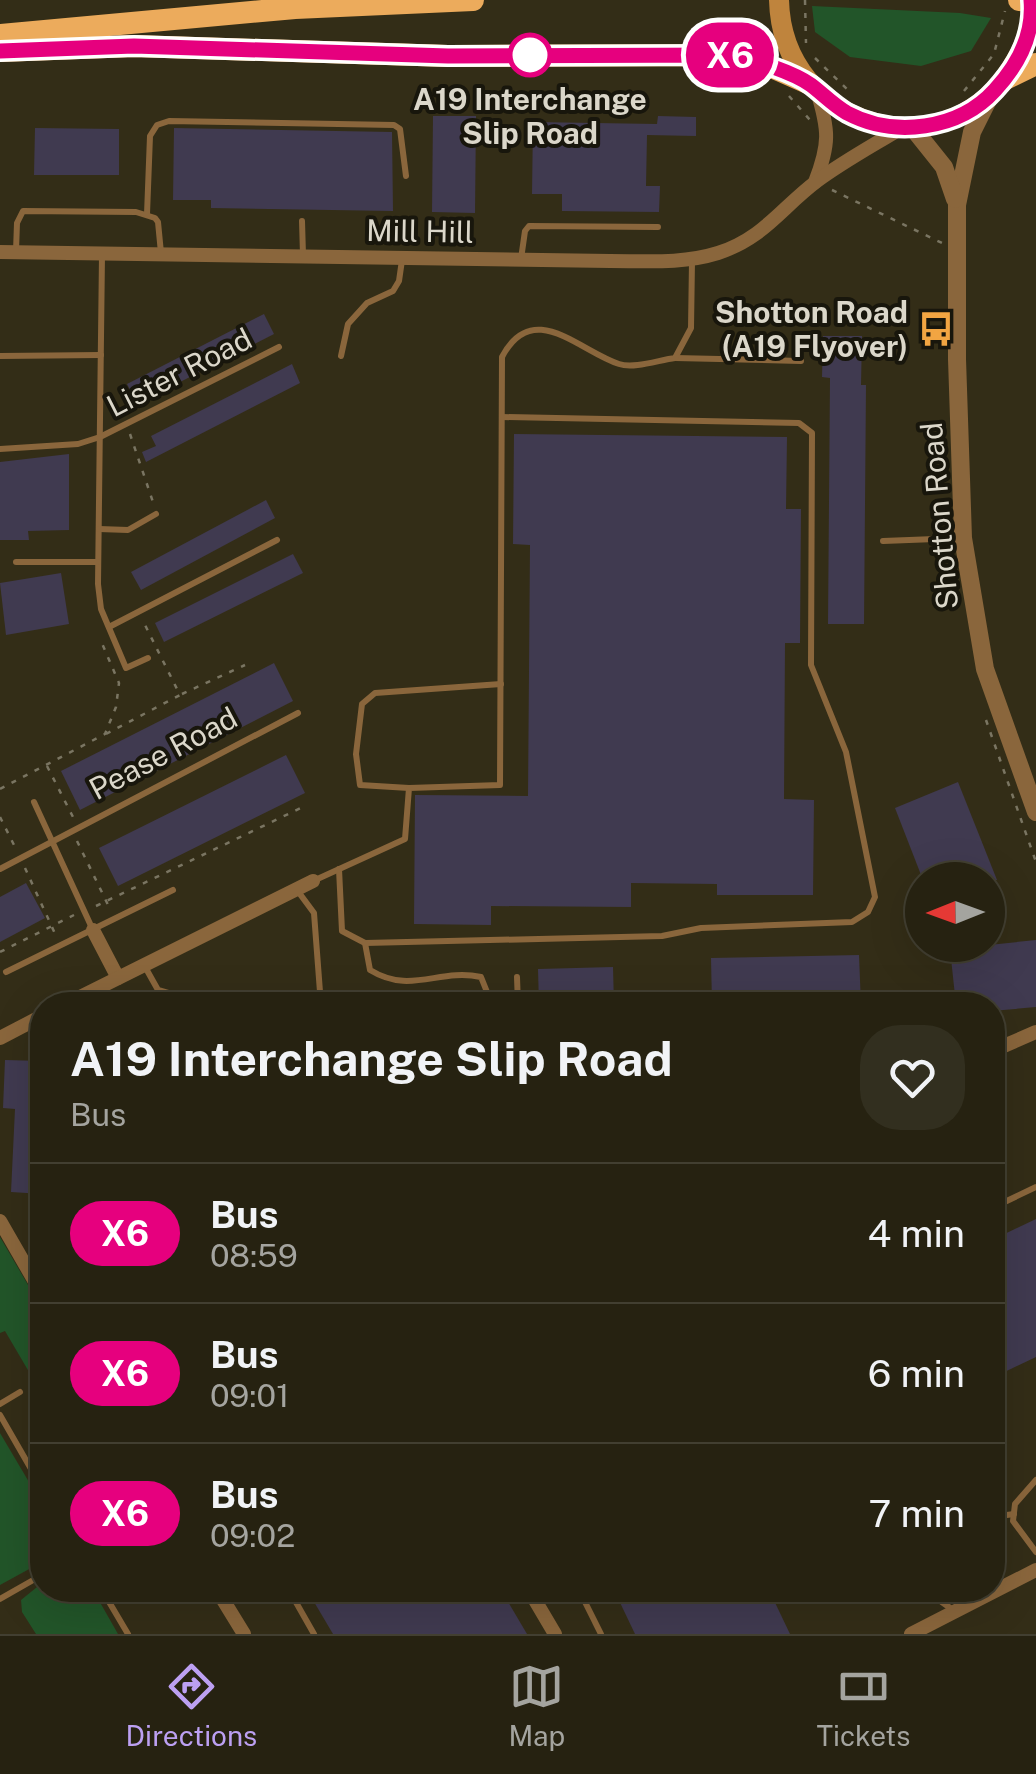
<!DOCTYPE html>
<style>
:root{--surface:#262211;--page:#322f1f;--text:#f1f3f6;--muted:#a4a49f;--line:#423f31;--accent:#bca0f2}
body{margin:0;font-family:"Public Sans",sans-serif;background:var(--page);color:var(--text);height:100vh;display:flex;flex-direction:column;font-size:38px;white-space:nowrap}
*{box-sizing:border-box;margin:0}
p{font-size:32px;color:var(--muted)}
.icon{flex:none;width:55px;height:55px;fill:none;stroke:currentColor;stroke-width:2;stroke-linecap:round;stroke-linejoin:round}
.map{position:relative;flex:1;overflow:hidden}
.panel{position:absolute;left:30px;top:992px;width:975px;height:610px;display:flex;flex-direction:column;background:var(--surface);border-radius:40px;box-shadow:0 10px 40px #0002,0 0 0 2px var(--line)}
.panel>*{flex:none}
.badge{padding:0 20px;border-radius:32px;font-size:35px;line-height:65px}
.needle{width:65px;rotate:269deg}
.fabs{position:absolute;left:905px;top:862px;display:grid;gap:20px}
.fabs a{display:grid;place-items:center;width:100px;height:100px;border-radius:50%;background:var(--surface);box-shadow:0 10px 40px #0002,0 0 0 2px var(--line);font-size:50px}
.map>.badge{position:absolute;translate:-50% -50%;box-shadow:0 0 0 5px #fff}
.round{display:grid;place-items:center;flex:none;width:105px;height:105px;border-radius:40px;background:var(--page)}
.headline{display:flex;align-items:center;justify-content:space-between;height:170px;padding:0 40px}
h1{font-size:48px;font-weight:700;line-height:75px}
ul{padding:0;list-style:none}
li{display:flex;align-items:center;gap:30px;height:140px;padding:0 40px;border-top:2px solid var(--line)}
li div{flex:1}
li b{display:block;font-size:38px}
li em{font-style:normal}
li .badge{min-width:110px;font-weight:700;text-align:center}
.tabs{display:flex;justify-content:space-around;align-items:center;height:140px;border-top:2px solid var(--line);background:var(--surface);font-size:28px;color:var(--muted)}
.tabs a{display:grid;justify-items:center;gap:5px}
.tabs .selected{color:var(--accent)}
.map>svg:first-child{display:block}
.green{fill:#225529}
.building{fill:#403a50}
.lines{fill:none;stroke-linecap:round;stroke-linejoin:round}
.path{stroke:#7a7562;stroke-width:2.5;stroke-dasharray:5 8;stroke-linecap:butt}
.service{stroke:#8a663c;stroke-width:6}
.minor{stroke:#8a663c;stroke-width:14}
.tertiary{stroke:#8a663c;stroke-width:18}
.secondary{stroke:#bf843d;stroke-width:20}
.trunk{stroke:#ecab5c;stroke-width:22}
.trunk-bridge{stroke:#ecab5c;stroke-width:22}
.line-casing{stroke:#fff;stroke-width:22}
.line{stroke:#e6007e;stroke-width:15}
.stop-dot{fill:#fff;stroke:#e6007e;stroke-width:5}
.labels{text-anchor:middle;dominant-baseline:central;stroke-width:8;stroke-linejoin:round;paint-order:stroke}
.stop-label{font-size:30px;font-weight:bold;fill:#dbd7ca;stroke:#18160c}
.street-label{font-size:30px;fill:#dbd7ca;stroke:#18160c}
.poi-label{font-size:30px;font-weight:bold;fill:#dbd7ca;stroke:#18160c;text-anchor:end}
</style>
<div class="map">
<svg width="1036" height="1634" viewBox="0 0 1036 1634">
<rect width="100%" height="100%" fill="#332d17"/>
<g class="green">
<path d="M812,6L960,13L991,18L971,51L921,66L850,57L815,32Z"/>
<path d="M0,1237L42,1309V1394L5,1331L0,1333Z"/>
<path d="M0,1433L42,1504V1562L0,1585Z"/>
<path d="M42,1583V1590H93L118,1634H36L22,1612L21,1600Z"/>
</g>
<g class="building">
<path d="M433,116H476L475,213L432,212Z"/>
<path d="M658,116L696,117V136L647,135L646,186H660L659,212L562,211V194H532L533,122L657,124Z"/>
<path d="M35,128L119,129V175H34Z"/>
<path d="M174,128L392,132L393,211L211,208V200H173Z"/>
<path d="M264,314L274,334L137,404L127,384Z"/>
<path d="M823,336H862L861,385H866L864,624H828L830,378L822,377Z"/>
<path d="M292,364L300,383L146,462L142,452L156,446L151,436Z"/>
<path d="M514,434L787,437L786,509H801L800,643H785L784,799L814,800L813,895H717V884L631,883V907L491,906V925L414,924L415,795L528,796L530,545L513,544Z"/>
<path d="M69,454V530L28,531L29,540H0V462Z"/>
<path d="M266,500L275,518L141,590L131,572Z"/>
<path d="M293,554L303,573L164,642L155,623Z"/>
<path d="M61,573L69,624L6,635L0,583Z"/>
<path d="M274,663L293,701L80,810L61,771Z"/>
<path d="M286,755L305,793L118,886L99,848Z"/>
<path d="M958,782L997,880H923L895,808Z"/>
<path d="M26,883L45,918L0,942V897Z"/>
<path d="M1036,940V1007L992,1011V1005H956L950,949Z"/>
<path d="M859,955L861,1005H712L711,958Z"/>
<path d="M613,967L614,1005H539L538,969Z"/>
<path d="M5,1060L42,1061V1194L11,1192L15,1109L3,1108Z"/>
<path d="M1036,1219V1357L992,1378V1240Z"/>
<path d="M307,1590H501L527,1634H333Z"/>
<path d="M614,1590H769L790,1634H635Z"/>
</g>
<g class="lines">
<g class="path">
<path d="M805,0L806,43"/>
<path d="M815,58L852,94"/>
<path d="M964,91L994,54L1005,11"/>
<path d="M789,96L810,120"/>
<path d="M832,190L942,243"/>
<path d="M130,434L153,502"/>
<path d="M182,694L245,665"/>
<path d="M986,720L1036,862"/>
<path d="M106,734L180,695L143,621"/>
<path d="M47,766L73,817"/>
<path d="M0,789L105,734L116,707L119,683L101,641"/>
<path d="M0,817L15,847"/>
<path d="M77,841L111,911"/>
<path d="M25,868L57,938"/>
<path d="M96,906L305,806"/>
<path d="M0,952L74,915"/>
</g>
<g class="service">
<path d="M147,214L150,136L157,125L169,121L394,125L400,129L406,176"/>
<path d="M302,221L303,255"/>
<path d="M16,251L17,223L23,211L136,212L155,218L158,222L161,253"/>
<path d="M102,255L98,584L101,609L126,668L148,658"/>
<path d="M521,259L525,231L529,226L658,227"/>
<path d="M0,356L101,355"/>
<path d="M341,356L348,324L367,303L393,291L399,281L402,260"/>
<path d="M675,358L801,361"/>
<path d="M0,449L78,444L100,437L279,347"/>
<path d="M99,529L128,530L156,514"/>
<path d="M883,541L961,538"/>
<path d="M16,562H98"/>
<path d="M109,627L277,540"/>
<path d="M409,788L360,785L356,754L362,704L375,693L501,684"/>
<path d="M34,802L92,928"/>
<path d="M0,869L298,713"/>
<path d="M339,869L342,931L365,943L662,936L701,928L852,922L868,912L875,897L846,752L811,665L812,433L799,423L502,417"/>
<path d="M313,881L405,839L409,788L500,785L502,357C533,298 579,351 619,364C634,369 659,360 675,358L691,328L692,261"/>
<path d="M297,890L314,913L321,1005"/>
<path d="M365,943L370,970C411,995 438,968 481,977L489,997L488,1005"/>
<path d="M144,965L158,990L175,995"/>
<path d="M6,972L173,890"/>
<path d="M517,977L518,1005"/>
<path d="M95,989L103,1005"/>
<path d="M672,1001V1005"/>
<path d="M992,1208L1036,1187"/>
<path d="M0,1404L20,1392"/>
<path d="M0,1415L42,1488"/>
<path d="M1036,1480L1015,1504L1013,1521L1036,1552"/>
<path d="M992,1517L1014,1514"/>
<path d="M102,1590L128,1634"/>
<path d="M289,1590L314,1634"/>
<path d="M579,1590L601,1634"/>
<path d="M849,1590L853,1595L867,1590"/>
<path d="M925,1590L953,1610"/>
<path d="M536,1598L552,1590"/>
<path d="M0,1599L42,1575"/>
</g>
<g class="minor">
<path d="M815,182C830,144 829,130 817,91"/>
<path d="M0,252L610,261C646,261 683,264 718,253C764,238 781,208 817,181C844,161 874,145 903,127"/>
<path d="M93,930L118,978"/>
<path d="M64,1005L313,881"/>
<path d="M0,1038L42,1016"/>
<path d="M992,1051L1036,1032"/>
<path d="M0,1221L42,1294"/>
<path d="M217,1590L244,1634"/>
<path d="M529,1590L555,1634"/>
<path d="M911,1634L1036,1570"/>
</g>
<g class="tertiary">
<path d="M990,96L972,132L957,205V359L963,538L985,669L1036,812"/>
<path d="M912,127L944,167L955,199"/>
</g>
<path class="secondary" d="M779,0C782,128 947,176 1013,65C1026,45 1033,24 1031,0"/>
<g class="trunk">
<path d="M0,35L295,8L473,0"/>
<path d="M0,51L134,46L448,56L733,55L758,61L810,84"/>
<path d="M1005,79L1036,64"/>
</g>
<path class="trunk-bridge" d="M1019,0L1036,1"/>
</g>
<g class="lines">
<defs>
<path id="line" d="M0,51L134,46L448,56L733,55C754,60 793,72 811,85C823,94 833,105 847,113C894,138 959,130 995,90C1018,65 1034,34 1031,0"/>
</defs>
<use href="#line" class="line-casing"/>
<use href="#line" class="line"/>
</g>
<defs>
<symbol id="bus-bare" viewBox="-9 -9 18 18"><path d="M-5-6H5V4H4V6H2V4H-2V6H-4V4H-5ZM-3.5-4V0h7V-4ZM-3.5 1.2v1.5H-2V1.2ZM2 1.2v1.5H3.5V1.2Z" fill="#f2a542" stroke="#18160c" stroke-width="2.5" paint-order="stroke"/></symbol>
</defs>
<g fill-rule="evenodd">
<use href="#bus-bare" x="911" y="304" width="50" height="50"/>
</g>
<circle class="stop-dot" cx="530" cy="55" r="20"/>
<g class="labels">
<g class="stop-label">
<text x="530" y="99">A19 Interchange<tspan x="530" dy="34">Slip Road</tspan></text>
</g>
<g class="street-label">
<text transform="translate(420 231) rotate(1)">Mill Hill</text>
<text transform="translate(179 372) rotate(-27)">Lister Road</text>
<text transform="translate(939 516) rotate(-95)">Shotton Road</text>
<text transform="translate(163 753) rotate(-28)">Pease Road</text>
</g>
<g class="poi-label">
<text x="908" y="312">Shotton Road<tspan x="908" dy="34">(A19 Flyover)</tspan></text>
</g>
</g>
</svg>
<div class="fabs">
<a><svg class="needle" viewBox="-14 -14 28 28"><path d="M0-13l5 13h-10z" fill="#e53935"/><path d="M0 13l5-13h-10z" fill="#a4a49f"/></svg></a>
</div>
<b class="badge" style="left:730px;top:55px;background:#e6007e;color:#fff">X6</b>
<section class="panel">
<div class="headline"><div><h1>A19 Interchange Slip Road</h1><p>Bus</p></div><a class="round"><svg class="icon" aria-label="heart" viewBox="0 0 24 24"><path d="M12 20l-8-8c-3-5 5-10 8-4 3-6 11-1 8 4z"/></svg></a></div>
<ul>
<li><span class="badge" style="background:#e6007e;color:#fff">X6</span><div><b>Bus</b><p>08:59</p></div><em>4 min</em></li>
<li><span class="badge" style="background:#e6007e;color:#fff">X6</span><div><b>Bus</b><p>09:01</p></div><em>6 min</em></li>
<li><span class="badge" style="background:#e6007e;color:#fff">X6</span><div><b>Bus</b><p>09:02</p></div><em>7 min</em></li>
</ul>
</section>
</div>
<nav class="tabs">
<a class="selected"><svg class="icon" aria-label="directions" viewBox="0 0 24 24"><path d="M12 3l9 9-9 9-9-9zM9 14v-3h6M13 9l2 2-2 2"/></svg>Directions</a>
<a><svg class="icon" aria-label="map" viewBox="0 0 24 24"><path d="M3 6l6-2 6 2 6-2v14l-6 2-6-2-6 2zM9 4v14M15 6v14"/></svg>Map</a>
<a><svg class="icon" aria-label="tickets" viewBox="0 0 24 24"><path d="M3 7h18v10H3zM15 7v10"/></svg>Tickets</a>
</nav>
